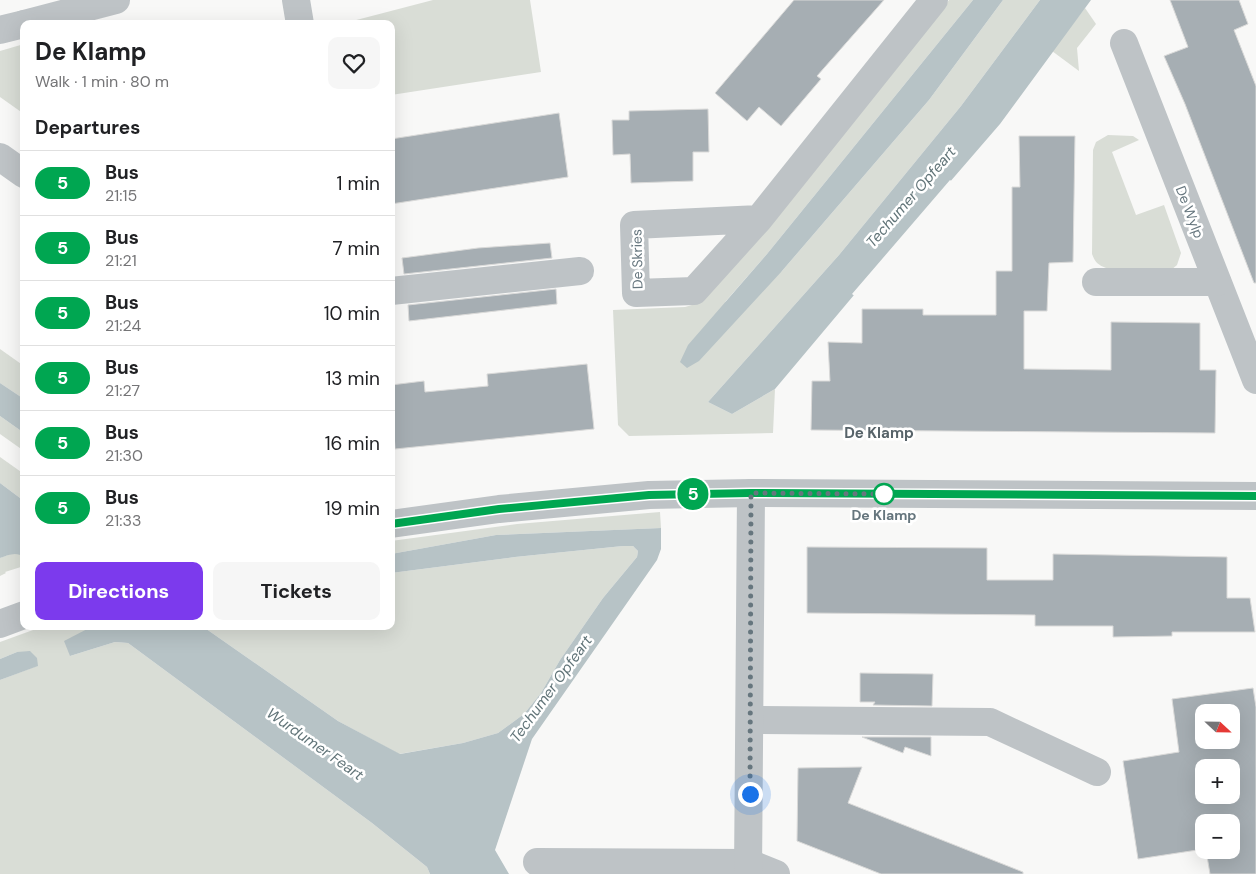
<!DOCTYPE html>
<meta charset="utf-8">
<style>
:root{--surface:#fff;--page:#f6f6f6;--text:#202124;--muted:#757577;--line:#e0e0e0;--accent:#7c3aed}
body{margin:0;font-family:"DM Sans",sans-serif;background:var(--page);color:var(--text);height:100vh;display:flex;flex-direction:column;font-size:19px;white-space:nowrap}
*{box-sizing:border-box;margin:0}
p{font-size:16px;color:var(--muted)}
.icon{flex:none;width:28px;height:28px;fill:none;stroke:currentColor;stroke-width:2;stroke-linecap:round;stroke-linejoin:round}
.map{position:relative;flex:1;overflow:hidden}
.details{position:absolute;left:20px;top:20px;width:375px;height:610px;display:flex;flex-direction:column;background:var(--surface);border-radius:10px;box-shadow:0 5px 20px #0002}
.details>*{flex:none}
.badge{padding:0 10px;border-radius:16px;font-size:18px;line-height:32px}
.needle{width:32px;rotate:112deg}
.buttons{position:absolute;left:1195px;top:704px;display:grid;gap:10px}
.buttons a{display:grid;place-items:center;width:45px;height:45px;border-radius:10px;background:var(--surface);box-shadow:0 5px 20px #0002;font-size:25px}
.you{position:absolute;width:25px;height:25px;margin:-12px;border:4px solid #fff;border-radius:50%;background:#1a73e8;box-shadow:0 0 0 8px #1a73e833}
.map>.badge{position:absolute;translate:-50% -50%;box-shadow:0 0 0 2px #fff}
h2{padding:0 15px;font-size:19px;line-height:45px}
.round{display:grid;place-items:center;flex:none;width:52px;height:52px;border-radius:10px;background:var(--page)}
.head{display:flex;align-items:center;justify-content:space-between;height:85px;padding:0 15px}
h1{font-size:24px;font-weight:700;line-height:38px}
.button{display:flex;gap:10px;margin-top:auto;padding:10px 15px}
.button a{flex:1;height:58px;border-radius:10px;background:var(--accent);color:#fff;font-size:20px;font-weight:700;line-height:58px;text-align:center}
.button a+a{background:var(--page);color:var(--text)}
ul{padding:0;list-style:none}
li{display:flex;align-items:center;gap:15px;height:65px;padding:0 15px;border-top:1px solid var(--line)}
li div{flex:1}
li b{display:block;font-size:19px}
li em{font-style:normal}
li .badge{min-width:55px;font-weight:700;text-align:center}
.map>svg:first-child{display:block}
.green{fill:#d9ddd6}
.water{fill:#b7c3c6}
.pier{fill:#f8f8f7}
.building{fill:#a6aeb3;stroke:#dadad9;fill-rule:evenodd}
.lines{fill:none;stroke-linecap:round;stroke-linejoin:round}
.minor{stroke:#bec3c6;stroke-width:28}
.line-casing{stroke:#fff;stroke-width:11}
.line{stroke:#00a651;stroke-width:8}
.walk{stroke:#66767e;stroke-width:5;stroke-dasharray:0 9}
.stop-dot{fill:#fff;stroke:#00a651;stroke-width:2.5}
.labels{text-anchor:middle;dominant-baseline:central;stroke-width:5;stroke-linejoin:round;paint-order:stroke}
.street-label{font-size:14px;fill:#66767e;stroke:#fff}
.stop-label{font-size:14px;font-weight:bold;fill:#66767e;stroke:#fff}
.water-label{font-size:15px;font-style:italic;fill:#617478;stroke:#fff}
.neighbourhood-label{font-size:15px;font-weight:bold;fill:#58646a;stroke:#fff}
</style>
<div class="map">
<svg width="1256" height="874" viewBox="0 0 1256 874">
<rect width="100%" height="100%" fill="#f8f8f7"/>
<g class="green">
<path d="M433,0H530L541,72L391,95V24H341Z"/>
<path d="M949,0H973L767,254L725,302L782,271L929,100L1003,0H1040L961,106L839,255L708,402L732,414L775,389L773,433L629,436L618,425L613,310L685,307L699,303L776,217Z"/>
<path d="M1085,8L1096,24L1077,48L1079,71L1052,51Z"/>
<path d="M24,44V114L0,97V51Z"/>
<path d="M1108,135L1133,136L1139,140L1112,152L1136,215L1164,205L1181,253L1177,265L1171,270L1106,268C1098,265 1095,262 1092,254L1093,150L1096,142Z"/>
<path d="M0,349L24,366V399L0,383Z"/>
<path d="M0,416L24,433V451L0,434Z"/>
<path d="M0,457L24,474V501L0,483Z"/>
<path d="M660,512L661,528L496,535L391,554V541L517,524Z"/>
<path d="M623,546H633L638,551L637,557L603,598L560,660L541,693L524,714L498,733L463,743L399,754L338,721L202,626H391V573L515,557Z"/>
<path d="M10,554H20L24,557V566L5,572L6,573L0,576V558Z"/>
<path d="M44,626H93L88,630L70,656L115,642L128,643L372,823L427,867L430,874H0V680L37,666L17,652L0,659V642Z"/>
</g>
<g class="water">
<path d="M973,0H1003L929,100L782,271L699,361L687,368L680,362L688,345L767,254Z"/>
<path d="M1040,0H1091L1000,124L853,294L854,295L775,389L732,414L708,402L839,255L961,106Z"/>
<path d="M0,383L24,399V433L0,416Z"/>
<path d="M0,483L24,501V557C16,551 8,555 0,558Z"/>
<path d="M661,528V549L657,560L532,739L495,850L509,874H430L427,867L372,823L128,643L115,642L70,656L64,641L93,626H202L338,721L400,754L463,743L498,733L524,714L541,693L560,660L603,598L637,557L638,551L633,546H623L515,557L391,573V554L496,535Z"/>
<path d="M30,651L37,658L38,666L0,680V659L17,652Z"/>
</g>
<path class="pier" d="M950,180L954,183H950L856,294V297L852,294Z"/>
<g class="building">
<path d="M794,0H884L817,76L821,79L781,126L759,107L747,121L715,93Z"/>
<path d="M1170,0H1239L1248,24L1234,30L1256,86V283H1254L1185,104L1164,56L1188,47Z"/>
<path d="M708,109L709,152H693V181L631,183L630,154L613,155L612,120H629V111Z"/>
<path d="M559,113L568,177L391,204V139Z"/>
<path d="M1019,136H1075L1073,262L1049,263L1047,311H1024V369L1111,370V322L1200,323V370H1216L1215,433L811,430L812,381H830L828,342L862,343V309H923V315H996V271H1012V187H1020Z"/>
<path d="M550,243L552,258L404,274L402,258L478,248Z"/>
<path d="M556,289L557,304L409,321L408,305Z"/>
<path d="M587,364L594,429L395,449L391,385L424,381L425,392L488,386L487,374Z"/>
<path d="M807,547L987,548V580H1053V554L1227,557V598H1250L1255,632H1172V636L1113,637V626H1035V615L807,613Z"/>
<path d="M860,673L933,674L932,706L873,705L875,702H860Z"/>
<path d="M1253,688L1256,707V874H1210L1206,850H1231V822H1204V849L1138,859L1123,761L1179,752L1172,699ZM1204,712H1231V740H1204ZM1204,768H1231V795H1204Z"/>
<path d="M862,737H931V756L905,747L903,753Z"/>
<path d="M862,767L848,803L1023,872V874H881L797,841L798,768Z"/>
</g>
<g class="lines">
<g class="minor">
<path d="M296,0L300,24"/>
<path d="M24,24L116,0"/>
<path d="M0,30L24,24"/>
<path d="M1124,43L1256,380"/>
<path d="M0,157L24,174"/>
<path d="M759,219L634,225L636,293L694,291L759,219L934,0"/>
<path d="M1096,282H1217"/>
<path d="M391,291L580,271"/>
<path d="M391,524L499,509L649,495L751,493L1256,496"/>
<path d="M0,624L24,615"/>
<path d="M751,720L990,722L1097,772"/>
<path d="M537,862L749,863L776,874"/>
<path d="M748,874L751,493"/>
</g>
</g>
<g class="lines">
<defs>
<path id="line" d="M391,524L499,509L649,495L751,493L1256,496"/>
</defs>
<use href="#line" class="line-casing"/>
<use href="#line" class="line"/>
<path class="walk" d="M750,794L751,493L884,494"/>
</g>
<circle class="stop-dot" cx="884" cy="494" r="10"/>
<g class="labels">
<g class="street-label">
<text transform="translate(1190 212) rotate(69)">De Wylp</text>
<text transform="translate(637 259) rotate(-91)">De Skries</text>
</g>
<g class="stop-label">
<text x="884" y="515">De Klamp</text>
</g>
<g class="water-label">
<text transform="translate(911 197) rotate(-49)">Techumer Opfeart</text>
<text transform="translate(551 689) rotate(-54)">Techumer Opfeart</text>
<text transform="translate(315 744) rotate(35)">Wurdumer Feart</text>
</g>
<g class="neighbourhood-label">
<text x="879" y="433">De Klamp</text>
</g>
</g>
</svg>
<div class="buttons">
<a><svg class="needle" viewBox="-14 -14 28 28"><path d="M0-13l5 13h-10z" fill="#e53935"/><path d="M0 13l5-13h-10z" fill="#757577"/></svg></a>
<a>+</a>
<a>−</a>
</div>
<div class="you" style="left:750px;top:794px"></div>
<b class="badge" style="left:693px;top:494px;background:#00a651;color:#fff">5</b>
<section class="details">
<div class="head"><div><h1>De Klamp</h1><p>Walk · 1 min · 80 m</p></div><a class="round"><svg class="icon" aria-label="heart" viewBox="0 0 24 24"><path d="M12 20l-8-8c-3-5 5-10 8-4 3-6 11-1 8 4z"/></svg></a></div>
<h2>Departures</h2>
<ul>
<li><span class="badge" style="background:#00a651;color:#fff">5</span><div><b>Bus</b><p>21:15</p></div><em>1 min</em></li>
<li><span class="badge" style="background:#00a651;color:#fff">5</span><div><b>Bus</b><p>21:21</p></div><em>7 min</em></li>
<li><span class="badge" style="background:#00a651;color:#fff">5</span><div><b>Bus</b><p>21:24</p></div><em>10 min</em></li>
<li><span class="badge" style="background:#00a651;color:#fff">5</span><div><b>Bus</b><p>21:27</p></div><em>13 min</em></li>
<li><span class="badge" style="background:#00a651;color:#fff">5</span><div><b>Bus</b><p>21:30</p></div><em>16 min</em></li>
<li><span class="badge" style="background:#00a651;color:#fff">5</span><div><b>Bus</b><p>21:33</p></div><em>19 min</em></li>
</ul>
<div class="button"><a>Directions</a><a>Tickets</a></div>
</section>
</div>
